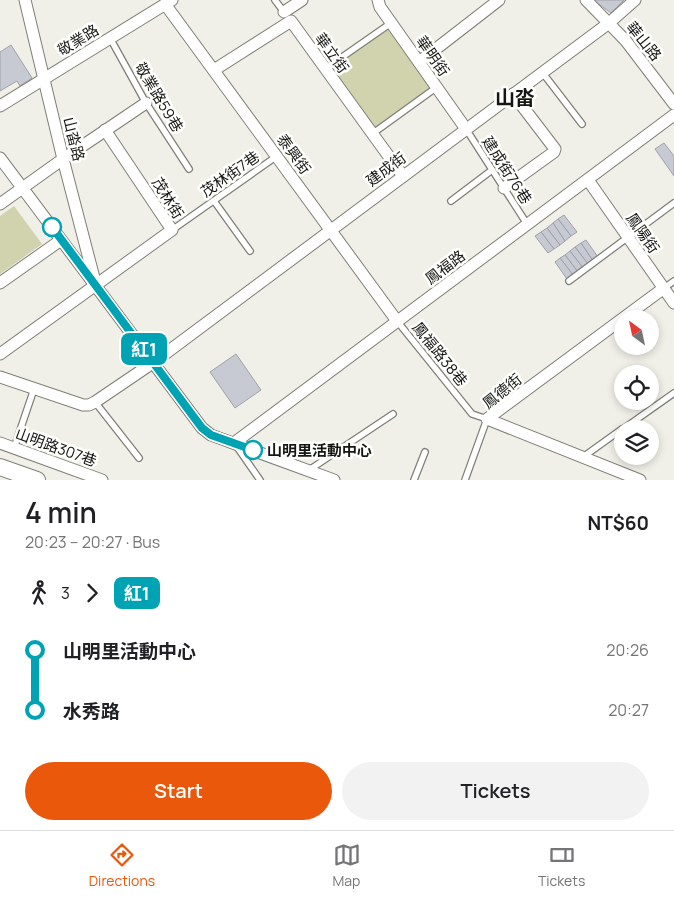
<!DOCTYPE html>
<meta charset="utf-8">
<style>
:root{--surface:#fff;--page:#f2f2f2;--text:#202124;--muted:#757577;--line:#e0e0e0;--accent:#ea580c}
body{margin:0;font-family:Manrope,"Noto Sans TC",sans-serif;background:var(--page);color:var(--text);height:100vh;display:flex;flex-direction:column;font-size:19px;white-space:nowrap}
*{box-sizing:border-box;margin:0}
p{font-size:16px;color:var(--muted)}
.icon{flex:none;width:28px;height:28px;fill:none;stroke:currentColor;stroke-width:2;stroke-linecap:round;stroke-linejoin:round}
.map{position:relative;height:480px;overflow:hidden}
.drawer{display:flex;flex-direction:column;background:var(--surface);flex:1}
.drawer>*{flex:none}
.badge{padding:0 10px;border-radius:8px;font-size:18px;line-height:32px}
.needle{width:32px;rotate:327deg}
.controls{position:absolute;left:614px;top:310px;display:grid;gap:10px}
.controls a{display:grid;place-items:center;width:45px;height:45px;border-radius:50%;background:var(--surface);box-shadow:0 2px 8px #0003;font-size:25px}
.map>.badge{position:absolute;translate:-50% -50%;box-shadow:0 0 0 2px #fff}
.legs{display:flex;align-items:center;gap:8px;height:55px;padding:0 25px;font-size:16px}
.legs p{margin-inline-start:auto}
.overview{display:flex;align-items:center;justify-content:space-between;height:85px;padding:0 25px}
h1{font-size:28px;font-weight:600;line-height:38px}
.action{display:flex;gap:10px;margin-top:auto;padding:10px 25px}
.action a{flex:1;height:58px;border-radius:30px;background:var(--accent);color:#fff;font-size:20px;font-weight:600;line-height:58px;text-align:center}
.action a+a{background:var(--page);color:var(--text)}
ul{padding:0 25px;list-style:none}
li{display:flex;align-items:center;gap:18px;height:60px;font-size:19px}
li i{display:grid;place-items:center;width:8px;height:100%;margin:0 6px;background:currentColor}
li i::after{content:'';width:12px;height:12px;margin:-6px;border:4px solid;border-radius:50%;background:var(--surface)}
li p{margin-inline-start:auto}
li:first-child i{background:linear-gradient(#0000 50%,currentColor 0)}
li:last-child i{background:linear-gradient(currentColor 50%,#0000 0)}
.tab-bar{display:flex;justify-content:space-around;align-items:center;height:70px;border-top:1px solid var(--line);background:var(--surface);font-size:14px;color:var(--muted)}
.tab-bar a{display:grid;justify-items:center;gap:2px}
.tab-bar .on{color:var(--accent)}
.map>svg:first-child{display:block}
.green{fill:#d1d2ae}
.building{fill:#c7cad2;stroke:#9fa1a9}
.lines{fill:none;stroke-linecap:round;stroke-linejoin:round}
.lane-casing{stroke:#7f7f77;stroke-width:8}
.street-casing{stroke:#7f7f77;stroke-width:13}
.secondary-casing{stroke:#7f7f77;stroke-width:18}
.lane{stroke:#fff;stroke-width:5.5}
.street{stroke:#fff;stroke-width:11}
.secondary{stroke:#fff;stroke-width:16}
.line-1-casing{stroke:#fff;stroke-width:11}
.line-1{stroke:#00a3b4;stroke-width:8}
.stop-1-dot{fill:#fff;stroke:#00a3b4;stroke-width:2.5}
.labels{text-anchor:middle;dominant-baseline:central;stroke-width:5;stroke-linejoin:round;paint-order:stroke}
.street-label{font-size:15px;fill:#161613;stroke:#fffffe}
.stop-label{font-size:15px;font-weight:bold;fill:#161613;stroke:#fffffe;text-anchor:start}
.district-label{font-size:20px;font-weight:bold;fill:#161613;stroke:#fffffe}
</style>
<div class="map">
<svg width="674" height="480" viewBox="0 0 674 480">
<rect width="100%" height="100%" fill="#f0f0e8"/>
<g class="green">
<path d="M391,26L434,87L373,131L328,69Z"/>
<path d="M14,206L42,244L0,274V216Z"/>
</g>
<g class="building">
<path d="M593,0H624L611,13Z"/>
<path d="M11,45L32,78L20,86L17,81L0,91V52Z"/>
<path d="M664,143L674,156V176L655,149Z"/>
<path d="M564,215L577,232L571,236L558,219Z"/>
<path d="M558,219L571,236L565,241L553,223Z"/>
<path d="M553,223L565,241L560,245L547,228Z"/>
<path d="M547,228L560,245L554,249L541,232Z"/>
<path d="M541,232L554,249L548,253L535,236Z"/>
<path d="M586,240L598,257L593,261L581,243Z"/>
<path d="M581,243L593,261L588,264L575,247Z"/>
<path d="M575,247L588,264L583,268L570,251Z"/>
<path d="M570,251L583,268L578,272L565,255Z"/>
<path d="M565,255L578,272L573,275L560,258Z"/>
<path d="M560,258L573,275L567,279L555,262Z"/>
<path d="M236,354L261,390L235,408L210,372Z"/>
</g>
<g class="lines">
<defs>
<g id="lane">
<path d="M275,0L284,12"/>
<path d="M110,38L146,103L189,169"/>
<path d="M325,69L391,23"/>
<path d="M542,72L582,124"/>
<path d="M466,129L527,224"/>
<path d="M372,134L437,87"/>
<path d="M214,201L250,251"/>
<path d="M451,201L492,170"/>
<path d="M172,230L277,156"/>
<path d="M569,281L674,203"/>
<path d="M664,288L674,281"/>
<path d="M397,321L472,414L487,419L465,480"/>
<path d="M95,402L139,458"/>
<path d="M623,429L674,393"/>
<path d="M237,447L260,480"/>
<path d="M14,448L34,389"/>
<path d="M583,457L622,429"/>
<path d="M309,470L393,414"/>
<path d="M414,480L425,452"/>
</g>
<g id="street">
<path d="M25,0L63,159L94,278"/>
<path d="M378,0L380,7L466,129"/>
<path d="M586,0L626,41L674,104"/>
<path d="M165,4L397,321"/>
<path d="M284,12L302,0"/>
<path d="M419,62L499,0"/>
<path d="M214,70L291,21L403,176"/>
<path d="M0,106L172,0"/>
<path d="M0,158L202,428L211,435L334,480"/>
<path d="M588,180L674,303"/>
<path d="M504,188L554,152L555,149L513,94"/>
<path d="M0,204L63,159L146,103"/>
<path d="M0,283L61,240"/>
<path d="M0,354L172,230L105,130"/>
<path d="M0,377L83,405H89L95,402L154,362L609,23L635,0"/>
<path d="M0,443L102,480"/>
<path d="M234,443L674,115"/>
<path d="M640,480L487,419L664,288"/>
</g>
<path id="secondary" d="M0,467L37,480"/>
</defs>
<use href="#lane" class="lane-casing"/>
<use href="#street" class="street-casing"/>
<use href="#secondary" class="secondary-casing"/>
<use href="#lane" class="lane"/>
<use href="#street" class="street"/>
<use href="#secondary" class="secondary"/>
</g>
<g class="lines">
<defs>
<path id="line-1" d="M52,227L202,428L211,435L253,450"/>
</defs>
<use href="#line-1" class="line-1-casing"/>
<use href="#line-1" class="line-1"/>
</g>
<g class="stop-1-dot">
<circle cx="52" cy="227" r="9"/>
<circle cx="253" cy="450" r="9"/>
</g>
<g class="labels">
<g class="street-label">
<text transform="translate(78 40) rotate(-32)">敬業路</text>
<text transform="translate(644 41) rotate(51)">華山路</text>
<text transform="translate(332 53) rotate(54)">華立街</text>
<text transform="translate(433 56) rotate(55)">華明街</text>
<text transform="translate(159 97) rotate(59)">敬業路59巷</text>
<text transform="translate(74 139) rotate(76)">山畓路</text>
<text transform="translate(294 154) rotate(54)">泰興街</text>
<text transform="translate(386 169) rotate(-37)">建成街</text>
<text transform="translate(507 170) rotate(57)">建成街76巷</text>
<text transform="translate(230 174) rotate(-35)">茂林街7巷</text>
<text transform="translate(168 198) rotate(58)">茂林街</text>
<text transform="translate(643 233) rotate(55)">鳳陽街</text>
<text transform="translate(445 267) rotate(-37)">鳳福路</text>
<text transform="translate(440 354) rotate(51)">鳳福路38巷</text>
<text transform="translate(502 391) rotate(-39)">鳳德街</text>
<text transform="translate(56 447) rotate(20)">山明路307巷</text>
</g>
<g class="stop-label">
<text x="267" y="450">山明里活動中心</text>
</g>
<g class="district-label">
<text x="515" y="97">山畓</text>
</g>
</g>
</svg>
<div class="controls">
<a><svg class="needle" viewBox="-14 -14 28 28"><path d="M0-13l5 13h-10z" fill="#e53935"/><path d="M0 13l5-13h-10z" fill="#757577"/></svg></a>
<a><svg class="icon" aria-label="locate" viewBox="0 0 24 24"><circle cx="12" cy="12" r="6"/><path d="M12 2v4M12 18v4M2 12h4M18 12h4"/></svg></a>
<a><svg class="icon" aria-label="layers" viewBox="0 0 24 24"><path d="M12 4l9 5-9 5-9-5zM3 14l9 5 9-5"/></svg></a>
</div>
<b class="badge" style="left:144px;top:349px;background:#00a3b4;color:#fff">紅1</b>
</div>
<section class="drawer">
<div class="overview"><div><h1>4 min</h1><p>20:23 – 20:27 · Bus</p></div><b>NT$60</b></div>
<div class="legs"><svg class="icon" aria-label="walk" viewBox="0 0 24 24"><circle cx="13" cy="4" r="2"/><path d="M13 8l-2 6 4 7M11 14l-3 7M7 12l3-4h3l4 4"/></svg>3<svg class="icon" aria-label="forward" viewBox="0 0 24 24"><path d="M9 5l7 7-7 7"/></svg><b class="badge" style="background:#00a3b4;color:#fff">紅1</b></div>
<ul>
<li><i style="color:#00a3b4"></i><b>山明里活動中心</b><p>20:26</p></li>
<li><i style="color:#00a3b4"></i><b>水秀路</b><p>20:27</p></li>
</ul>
<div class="action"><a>Start</a><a>Tickets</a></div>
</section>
<nav class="tab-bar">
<a class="on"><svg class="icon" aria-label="directions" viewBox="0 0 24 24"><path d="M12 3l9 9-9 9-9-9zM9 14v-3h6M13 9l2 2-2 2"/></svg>Directions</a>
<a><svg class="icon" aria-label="map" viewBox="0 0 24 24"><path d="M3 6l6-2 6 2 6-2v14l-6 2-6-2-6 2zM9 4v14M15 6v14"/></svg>Map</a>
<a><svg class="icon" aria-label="tickets" viewBox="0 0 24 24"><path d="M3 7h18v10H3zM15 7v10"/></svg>Tickets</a>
</nav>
